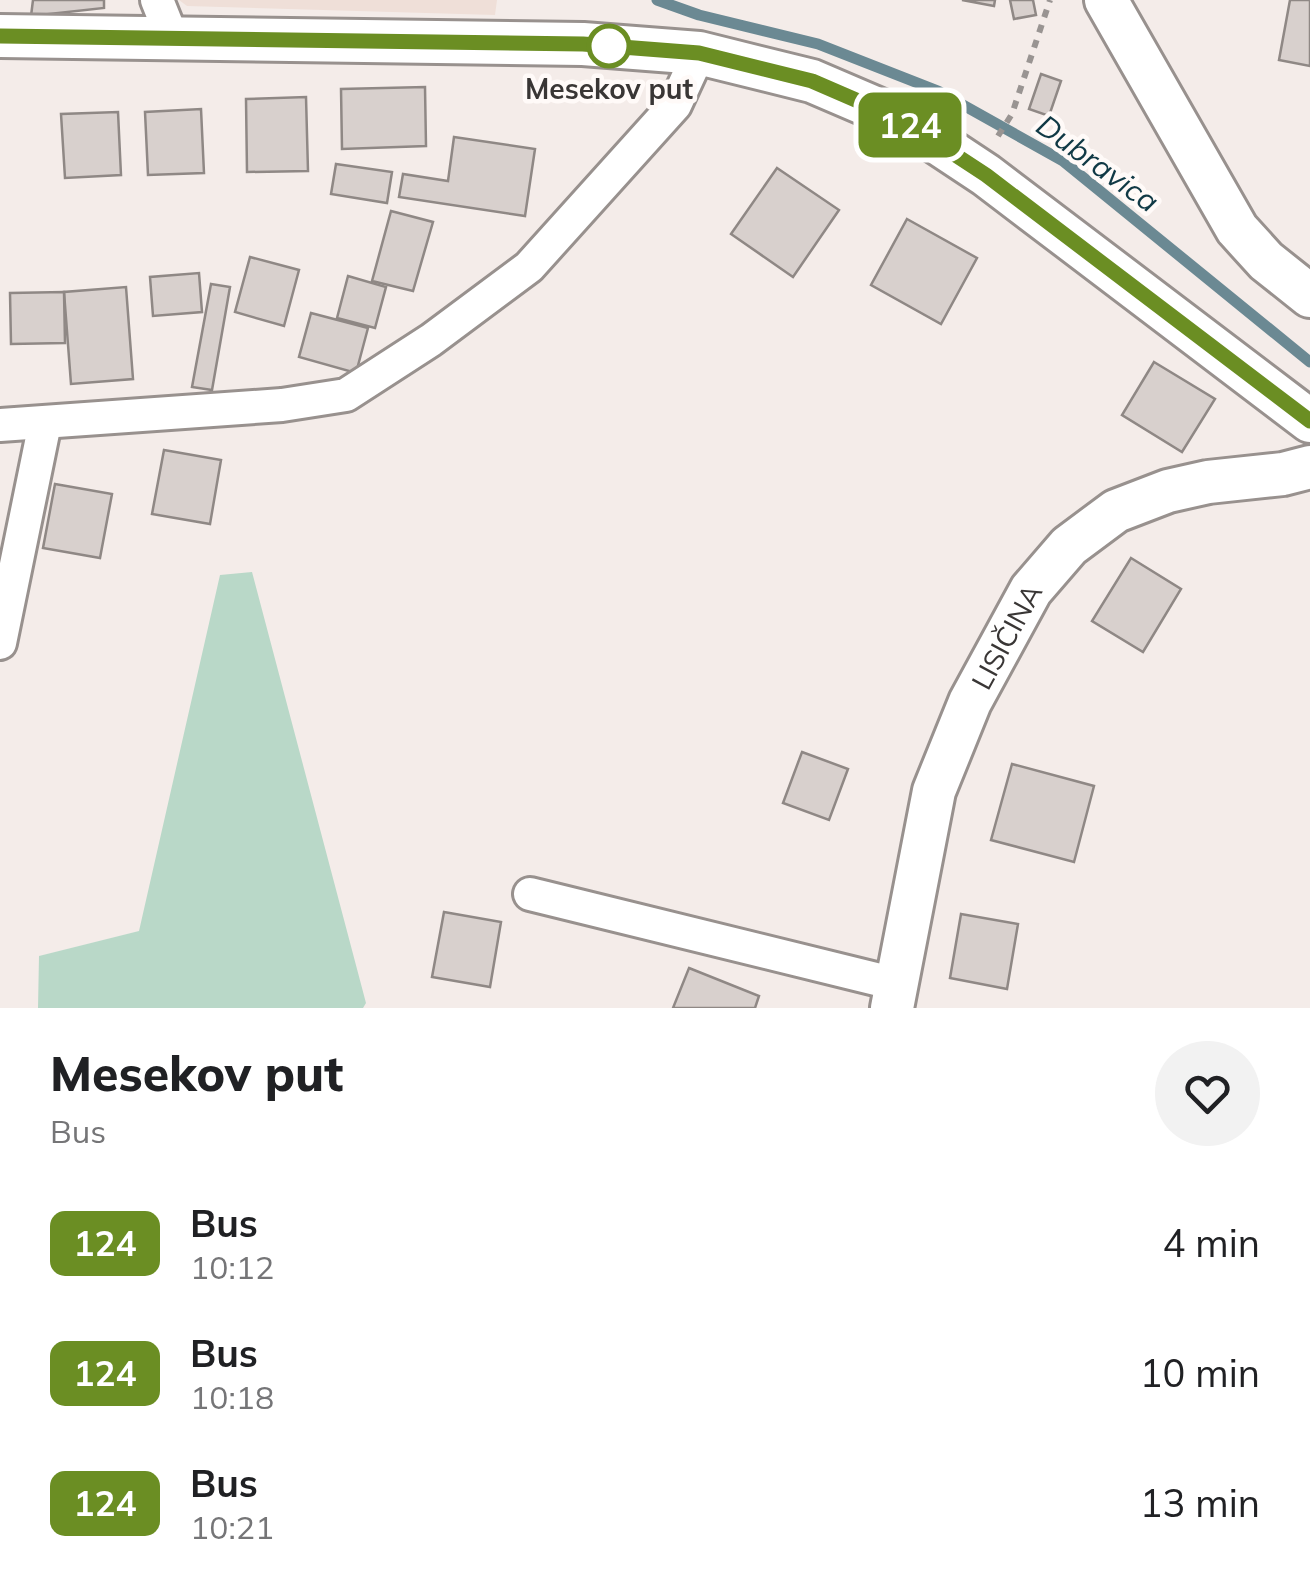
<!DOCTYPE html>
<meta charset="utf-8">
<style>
:root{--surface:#fff;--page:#f2f2f2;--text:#202124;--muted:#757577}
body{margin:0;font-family:Mulish,sans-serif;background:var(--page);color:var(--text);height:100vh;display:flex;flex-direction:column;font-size:38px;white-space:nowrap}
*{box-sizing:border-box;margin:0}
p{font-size:32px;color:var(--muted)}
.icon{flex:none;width:55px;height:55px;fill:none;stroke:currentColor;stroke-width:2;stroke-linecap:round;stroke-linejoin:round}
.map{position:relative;height:1008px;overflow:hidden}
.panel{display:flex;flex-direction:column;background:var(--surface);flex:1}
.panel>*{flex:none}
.badge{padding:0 20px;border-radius:15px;font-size:35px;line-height:65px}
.map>.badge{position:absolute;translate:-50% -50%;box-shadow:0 0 0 5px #fff}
.round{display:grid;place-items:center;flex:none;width:105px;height:105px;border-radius:52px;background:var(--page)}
.headline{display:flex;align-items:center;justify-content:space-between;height:170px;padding:0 50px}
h1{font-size:48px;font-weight:800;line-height:75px}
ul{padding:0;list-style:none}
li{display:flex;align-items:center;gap:30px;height:130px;padding:0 50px}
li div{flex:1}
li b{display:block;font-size:38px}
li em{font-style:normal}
li .badge{min-width:110px;font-weight:700;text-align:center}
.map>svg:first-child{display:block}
.built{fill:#efdfd8}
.green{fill:#b9d8c8}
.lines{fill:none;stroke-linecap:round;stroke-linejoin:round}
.stream{stroke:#6b8993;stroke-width:11}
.building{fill:#d8d0cd;stroke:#8f8885;stroke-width:2.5}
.minor-casing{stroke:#98918e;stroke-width:38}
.tertiary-casing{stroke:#98918e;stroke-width:48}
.path{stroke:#999492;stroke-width:6;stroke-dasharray:8 8;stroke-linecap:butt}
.minor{stroke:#fff;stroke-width:32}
.tertiary{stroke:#fff;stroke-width:42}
.line-casing{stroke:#fff;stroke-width:22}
.line{stroke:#6b8e23;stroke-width:15}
.stop-dot{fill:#fff;stroke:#6b8e23;stroke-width:5}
.labels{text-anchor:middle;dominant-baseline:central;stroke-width:9;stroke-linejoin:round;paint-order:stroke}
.stop-label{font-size:28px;font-weight:bold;fill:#393635;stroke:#fffaf8}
.street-label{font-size:28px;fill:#393635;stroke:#fffaf8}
.water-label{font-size:30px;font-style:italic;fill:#103945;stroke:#fffaf8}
</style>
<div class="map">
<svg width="1310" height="1008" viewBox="0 0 1310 1008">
<rect width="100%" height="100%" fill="#f4ece9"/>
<path class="built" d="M179,0H497L495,15L187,6Z"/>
<path class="green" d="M252,572L366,1003L363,1008H38L39,956L139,931L220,575Z"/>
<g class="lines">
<path class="stream" d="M657,0L699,15L818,44L938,91L1063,161L1310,362"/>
</g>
<g class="building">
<path d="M33,0H104V8L31,16Z"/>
<path d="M962,0H995L994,6Z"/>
<path d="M1010,0H1033L1036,15L1014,19Z"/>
<path d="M1290,0H1310V66L1279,60Z"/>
<path d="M1041,74L1061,81L1049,116L1029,109Z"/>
<path d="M425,87L426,146L342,149L341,89Z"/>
<path d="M306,97L308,171L247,172L246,99Z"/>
<path d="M201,109L204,173L148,175L145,112Z"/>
<path d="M118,112L121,175L65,178L61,114Z"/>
<path d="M454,137L535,149L525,216L399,197L403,174L448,181Z"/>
<path d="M336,164L392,172L387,203L331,194Z"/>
<path d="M777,168L839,210L793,277L731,234Z"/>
<path d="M391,211L433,222L413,291L372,281Z"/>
<path d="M907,219L977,258L941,324L871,285Z"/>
<path d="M250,257L299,270L284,326L235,312Z"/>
<path d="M199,273L202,312L153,316L150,277Z"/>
<path d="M348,276L386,287L375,328L337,318Z"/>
<path d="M211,284L230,287L212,390L192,387Z"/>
<path d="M126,287L133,379L71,384L64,292Z"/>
<path d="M64,292L65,343L11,344L10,293Z"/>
<path d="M311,313L368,328L356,373L299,357Z"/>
<path d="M1154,362L1215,399L1182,452L1122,415Z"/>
<path d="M164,450L221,460L210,524L152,514Z"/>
<path d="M55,484L112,494L100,558L43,548Z"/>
<path d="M1131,558L1181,589L1143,652L1092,621Z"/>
<path d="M802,752L848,769L829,820L783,803Z"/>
<path d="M1012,764L1094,786L1074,862L991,840Z"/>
<path d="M444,912L501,922L490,987L432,977Z"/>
<path d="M961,914L1018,924L1007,989L950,978Z"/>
<path d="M689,968L759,996L755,1008H673Z"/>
</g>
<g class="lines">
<defs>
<g id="minor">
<path d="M157,0L173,40"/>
<path d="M0,425L282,405L346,395L431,340L529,267L675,105L699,53"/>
<path d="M0,643L45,423"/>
<path d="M530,894L896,984"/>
</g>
<g id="tertiary">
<path d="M1106,0L1237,229L1266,261L1310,296"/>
<path d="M0,36L583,44L699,53L812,81L903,120L986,175L1310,421"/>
<path id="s1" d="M892,1008L934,791L970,702L1031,590L1069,546L1116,511L1168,491L1208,482L1283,474L1310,467"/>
</g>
</defs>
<use href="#minor" class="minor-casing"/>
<use href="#tertiary" class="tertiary-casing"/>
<path class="path" d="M998,136L1012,114L1050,0"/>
<use href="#minor" class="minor"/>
<use href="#tertiary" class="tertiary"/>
</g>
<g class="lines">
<defs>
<path id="line" d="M0,36L583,44L699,53L812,81L902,120L986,175L1310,421"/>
</defs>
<use href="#line" class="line-casing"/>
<use href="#line" class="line"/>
</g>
<circle class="stop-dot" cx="609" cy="46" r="20"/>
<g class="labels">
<g class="stop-label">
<text x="609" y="88">Mesekov put</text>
</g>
<g class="street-label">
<text stroke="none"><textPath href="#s1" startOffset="392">LISIČINA</textPath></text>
</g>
<g class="water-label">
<text transform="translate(1098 163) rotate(36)">Dubravica</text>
</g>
</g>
</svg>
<b class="badge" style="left:910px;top:125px;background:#6b8e23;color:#fff">124</b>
</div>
<section class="panel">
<div class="headline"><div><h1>Mesekov put</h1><p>Bus</p></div><a class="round"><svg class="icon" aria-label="heart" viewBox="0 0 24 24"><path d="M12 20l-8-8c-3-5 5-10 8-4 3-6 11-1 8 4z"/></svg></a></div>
<ul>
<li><span class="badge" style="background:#6b8e23;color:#fff">124</span><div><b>Bus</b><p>10:12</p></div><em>4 min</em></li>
<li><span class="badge" style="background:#6b8e23;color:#fff">124</span><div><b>Bus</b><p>10:18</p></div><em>10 min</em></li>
<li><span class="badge" style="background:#6b8e23;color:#fff">124</span><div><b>Bus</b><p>10:21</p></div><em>13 min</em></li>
</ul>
</section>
